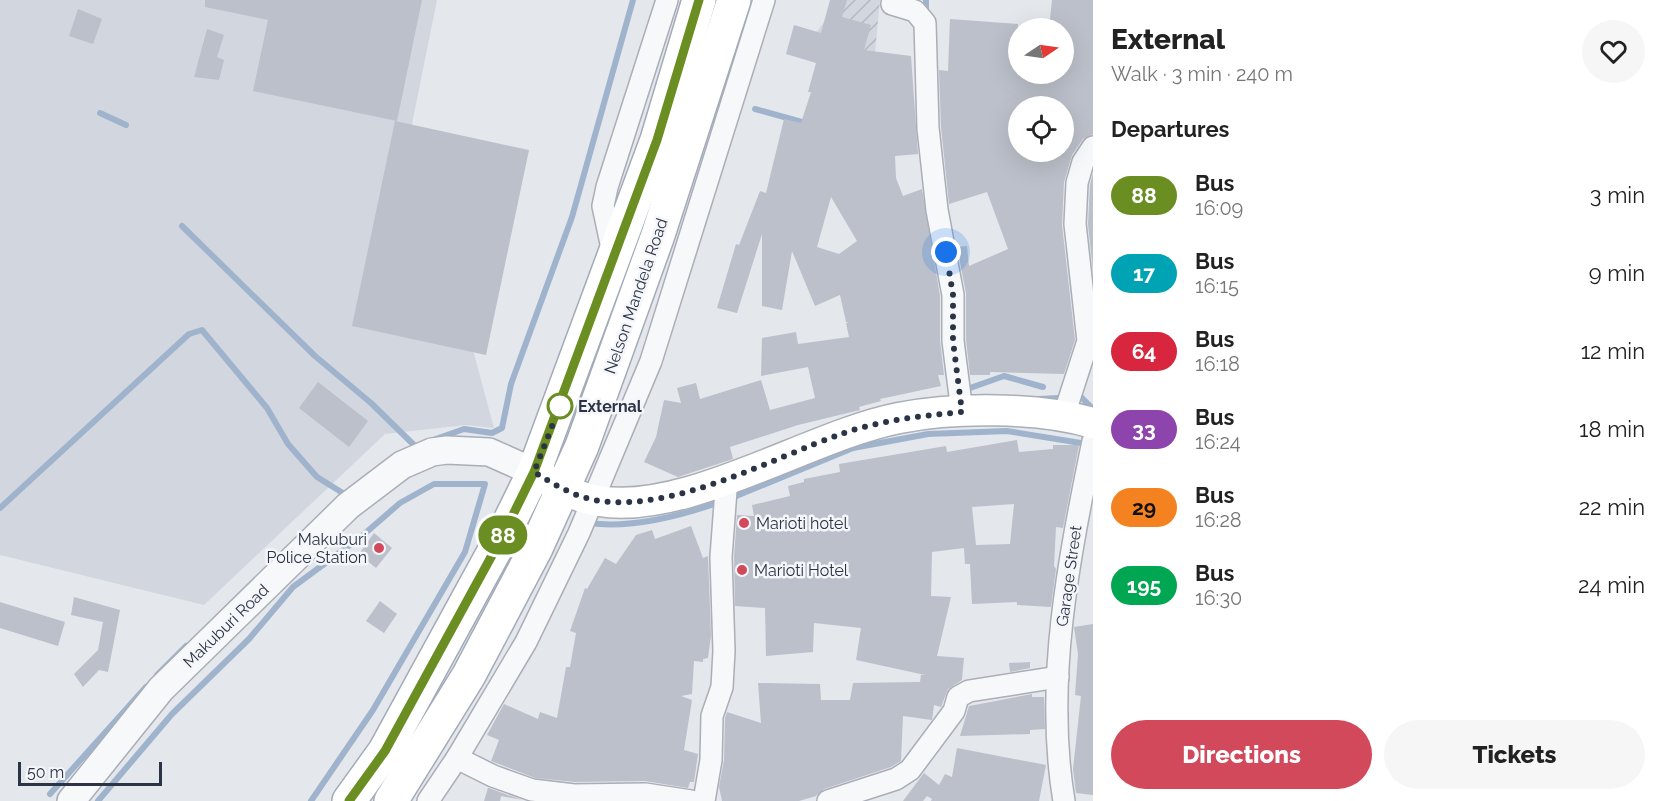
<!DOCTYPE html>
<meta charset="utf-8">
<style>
:root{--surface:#fff;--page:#f6f6f6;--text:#222;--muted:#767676;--accent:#d1495b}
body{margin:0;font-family:Raleway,sans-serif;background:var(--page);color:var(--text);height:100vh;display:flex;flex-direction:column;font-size:22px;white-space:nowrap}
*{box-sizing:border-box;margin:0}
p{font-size:20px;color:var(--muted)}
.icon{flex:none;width:33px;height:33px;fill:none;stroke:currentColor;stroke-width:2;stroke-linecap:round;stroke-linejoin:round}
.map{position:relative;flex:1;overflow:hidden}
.sheet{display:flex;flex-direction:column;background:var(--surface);width:570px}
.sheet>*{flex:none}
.badge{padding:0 12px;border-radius:20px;font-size:21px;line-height:39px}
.needle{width:39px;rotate:77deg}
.tools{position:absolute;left:1008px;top:18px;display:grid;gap:12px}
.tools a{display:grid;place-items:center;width:66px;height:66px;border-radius:50%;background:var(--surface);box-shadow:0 6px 24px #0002;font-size:30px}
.scale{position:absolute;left:18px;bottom:15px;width:144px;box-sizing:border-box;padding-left:6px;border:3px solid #2b3445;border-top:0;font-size:16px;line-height:21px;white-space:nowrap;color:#2b3445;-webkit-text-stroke:4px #f4f6f9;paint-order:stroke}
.you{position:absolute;width:30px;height:30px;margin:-15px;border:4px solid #fff;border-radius:50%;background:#1a73e8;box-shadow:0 0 0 9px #1a73e833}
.map>.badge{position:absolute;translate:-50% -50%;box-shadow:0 0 0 3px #fff}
h2{padding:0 18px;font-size:22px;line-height:54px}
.round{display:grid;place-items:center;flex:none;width:63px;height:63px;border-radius:32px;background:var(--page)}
.overview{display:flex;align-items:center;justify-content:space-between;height:102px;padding:0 18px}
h1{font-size:28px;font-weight:800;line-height:45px}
.primary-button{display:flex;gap:12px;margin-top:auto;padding:12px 18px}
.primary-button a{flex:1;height:69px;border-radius:36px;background:var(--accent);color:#fff;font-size:24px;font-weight:800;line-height:69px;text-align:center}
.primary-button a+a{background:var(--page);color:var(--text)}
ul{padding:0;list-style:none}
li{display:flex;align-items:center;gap:18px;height:78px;padding:0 18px}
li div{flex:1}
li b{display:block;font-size:22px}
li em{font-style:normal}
li .badge{min-width:66px;font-weight:700;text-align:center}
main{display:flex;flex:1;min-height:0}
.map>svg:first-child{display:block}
.built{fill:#d2d6de}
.industrial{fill:url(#industrial-furrows)}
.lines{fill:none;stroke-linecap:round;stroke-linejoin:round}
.stream{stroke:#9fb4cc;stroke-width:6}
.building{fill:#bbc0ca;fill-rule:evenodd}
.minor-casing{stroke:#a9aeb7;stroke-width:24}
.tertiary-casing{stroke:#a9aeb7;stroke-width:30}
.secondary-casing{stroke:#a9aeb7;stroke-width:33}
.primary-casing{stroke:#a3abb8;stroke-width:36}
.minor{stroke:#f7f8fa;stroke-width:21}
.tertiary{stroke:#f7f8fa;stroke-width:27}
.secondary{stroke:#fff;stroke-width:30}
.primary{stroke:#fff;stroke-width:33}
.line-casing{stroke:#fff;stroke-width:14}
.line{stroke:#6b8e23;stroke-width:9}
.walk{stroke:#2b3445;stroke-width:6;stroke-dasharray:0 10.8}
.stop-dot{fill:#fff;stroke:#6b8e23;stroke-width:3}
.poi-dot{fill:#d1495b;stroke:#f4f6f9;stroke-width:2}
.labels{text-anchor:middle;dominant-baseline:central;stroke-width:5;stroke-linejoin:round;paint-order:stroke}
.street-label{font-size:16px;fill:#2b3445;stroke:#f4f6f9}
.stop-label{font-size:16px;font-weight:bold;fill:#2b3445;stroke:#f4f6f9;text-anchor:start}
.poi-label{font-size:16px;fill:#2b3445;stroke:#f4f6f9;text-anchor:start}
</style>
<main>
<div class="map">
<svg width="1093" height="801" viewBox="0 0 1093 801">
<defs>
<pattern id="industrial-furrows" width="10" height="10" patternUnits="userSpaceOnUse" patternTransform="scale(1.5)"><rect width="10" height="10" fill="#d2d6de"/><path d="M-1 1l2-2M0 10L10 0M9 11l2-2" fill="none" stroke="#b4b8c0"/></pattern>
</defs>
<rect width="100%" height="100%" fill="#e4e7ec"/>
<path class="built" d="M0,0H437L412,124L494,428L466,425L385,434L204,605L0,555Z"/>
<path class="industrial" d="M831,0H880L875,53L812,39L826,19Z"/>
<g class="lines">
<g class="stream">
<path d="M926,14V0"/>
<path d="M755,109L809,124"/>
<path d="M100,113L126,125"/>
<path d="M182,226L315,356L371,403L416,447L420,445"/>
<path d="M963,386L970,388L1004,376L1043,387"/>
<path d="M1077,393L1093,409"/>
<path d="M1040,399L1058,398"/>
<path d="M433,440L464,429L492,433L502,428L511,384L572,217L633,0"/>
<path d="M729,499L853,448L928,434L1007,431L1087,444"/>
<path d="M0,508L189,334L202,330L267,408L288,444L317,477L346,495"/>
<path d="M589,523C631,529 680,516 720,502"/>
<path d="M157,675L186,646"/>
<path d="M50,794L146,687"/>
<path d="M98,801L172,714L249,639L293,587L362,536L400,503L434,484H485L465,552L373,710L311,801"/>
</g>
</g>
<g class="building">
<path d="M205,0H422L397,121L253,91L268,20L205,7Z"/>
<path d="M830,0H847L842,17L871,25L864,50L911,56L918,154L895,156L896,178L903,196L922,189L940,296V341L944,375H938L941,386L880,399L881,401L859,407L860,410L798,425L730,447L733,459L678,477L644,462L656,437L664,400L681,403L677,388L696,383L700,399L761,380L770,410L815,398L808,367L761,376L762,338L796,332L798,344L849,337L846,323L849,322H846L840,295L815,306L792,251L782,310L762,306V234L737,313L717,308L736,244L739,245L760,191L766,193L784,119L801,123L811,92H808L816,63L786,54L794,25L821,33ZM831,197L857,241L839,254L817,247Z"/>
<path d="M1052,0H1093V134L1083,139L1072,155L1064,182L1062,225L1075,340L1064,374L990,372V375H970L966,340V293L957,247L967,246L969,266L1008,249L987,192L949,204L941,127L939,70L948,71L950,19L1018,24V74H1064V28H1049ZM1018,106H1064V152H1018Z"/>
<path d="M78,9L102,19L93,44L69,36Z"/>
<path d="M207,29L224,35L217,57L224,60L219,80L194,77Z"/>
<path d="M395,121L529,150L486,355L352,326Z"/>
<path d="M1093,173V271L1088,224L1090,185Z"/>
<path d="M318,382L368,421L349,447L299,408Z"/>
<path d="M1017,440L1019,452L1053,449V445H1079L1063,528L1056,527L1054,566L1056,569L1051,607L1017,605V602L972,604L970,564H965L964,548L932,552L931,596L951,597L937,656L964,658L962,680L948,689L941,707L934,705L932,720L903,716L901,761L891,767L824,789L816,796L799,801H722L719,787L724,760L725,718L727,712L761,723L758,683L820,684L821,700H850L853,683L920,682L921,675H925L856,660L861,628L814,623L813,652L766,656L765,608L735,606L734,557L737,515L754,516L752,505L790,496L788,486L804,482V479L840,472L839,464L946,446L947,452ZM1014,504L1010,544L976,545L972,507Z"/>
<path d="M691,526L703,558L708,556L711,635L708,658L703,659V662L694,661L692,694L681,696L692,700L684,750L698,754L694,782H690L688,788L645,781L575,782L535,778L491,761L499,740L487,735L504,704L538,719L540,712L557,718L566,667H570L576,633L570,631L585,588L587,589L605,558L616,564L636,535L652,530L655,539Z"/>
<path d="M374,533L392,548L376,568L359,554Z"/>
<path d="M74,597L120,610L108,672L99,670L83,687L74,674L98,650L103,622L71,615Z"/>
<path d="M380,601L397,614L384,633L366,621Z"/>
<path d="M0,602L65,622L58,646L0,628Z"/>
<path d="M1093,624V795L1076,793L1073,769L1081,696L1075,695L1078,654L1074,627Z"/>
<path d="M1030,662V668L1010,672L1009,663Z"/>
<path d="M1032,694V697H1044L1045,729L1030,730V734L960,736L969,706Z"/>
<path d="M957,748L1046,765L1039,801H931L932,799L927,796L923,801H903L924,773L939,785L945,774L952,777Z"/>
<path d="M488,788H489L522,800L501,796L500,801H484Z"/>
</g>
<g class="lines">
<defs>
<g id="minor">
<path d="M892,4L915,11L925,23L928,128L937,210L953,295V341L962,412"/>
<path d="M613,253L603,206L607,187L667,0"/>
<path d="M1064,415L1088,341L1075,224L1077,183L1083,162L1093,147"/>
<path d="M457,758L493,776L532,790L574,795L645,794L691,801"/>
<path d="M428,801L457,758L526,642L579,533L651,361L764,0"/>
<path d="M704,801L711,760L712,716L722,687L724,651L721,557L727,477"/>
<path d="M828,801L896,779L910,770L954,711L958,697L969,691L1058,677"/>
<path d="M1064,801C1044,682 1069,558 1093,441"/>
</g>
<path id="tertiary" d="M71,801L161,689L348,506L402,465L432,452L447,450L489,452L534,472"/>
<path id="secondary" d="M541,476C559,488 578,498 599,501C686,516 811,435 899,418C955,407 1039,407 1093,423"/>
<g id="primary">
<path d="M349,801L385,751L502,537L534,472L657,140L699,0"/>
<path d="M391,801L469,675L536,548L582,446L658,235L734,0"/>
</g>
</defs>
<use href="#minor" class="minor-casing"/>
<use href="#tertiary" class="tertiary-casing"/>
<use href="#secondary" class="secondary-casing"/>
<use href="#primary" class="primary-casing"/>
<use href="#minor" class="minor"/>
<use href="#tertiary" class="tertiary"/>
<use href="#secondary" class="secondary"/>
<use href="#primary" class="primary"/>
</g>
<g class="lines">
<defs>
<path id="line" d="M349,801L385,751L502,537L534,472L657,140L699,0"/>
</defs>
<use href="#line" class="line-casing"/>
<use href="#line" class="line"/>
<path class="walk" d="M560,406L534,472C555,485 576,498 601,501C675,511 771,459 841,434C881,420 920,416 962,412L953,341V295L946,252"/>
</g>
<circle class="stop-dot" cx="560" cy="406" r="12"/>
<g class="poi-dot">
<circle cx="744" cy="523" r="6"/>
<circle cx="379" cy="548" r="6"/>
<circle cx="742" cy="570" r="6"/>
</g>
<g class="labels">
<g class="street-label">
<text transform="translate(636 296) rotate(-71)">Nelson Mandela Road</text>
<text transform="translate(1069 576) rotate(-82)">Garage Street</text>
<text transform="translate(226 626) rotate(-44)">Makuburi Road</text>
</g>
<g class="stop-label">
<text x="578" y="406">External</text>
</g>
<g class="poi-label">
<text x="756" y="523">Marioti hotel</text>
<text x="367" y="539" text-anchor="end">Makuburi<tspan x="367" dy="18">Police Station</tspan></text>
<text x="754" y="570">Marioti Hotel</text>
</g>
</g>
</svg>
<div class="tools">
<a><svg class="needle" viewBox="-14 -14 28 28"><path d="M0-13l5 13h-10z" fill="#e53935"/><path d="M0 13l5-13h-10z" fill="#767676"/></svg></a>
<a><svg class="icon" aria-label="locate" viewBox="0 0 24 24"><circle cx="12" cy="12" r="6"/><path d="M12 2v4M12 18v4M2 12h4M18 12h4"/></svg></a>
</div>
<div class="scale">50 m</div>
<div class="you" style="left:946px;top:252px"></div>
<b class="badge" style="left:503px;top:535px;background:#6b8e23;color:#fff">88</b>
</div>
<section class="sheet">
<div class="overview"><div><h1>External</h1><p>Walk · 3 min · 240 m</p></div><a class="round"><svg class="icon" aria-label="heart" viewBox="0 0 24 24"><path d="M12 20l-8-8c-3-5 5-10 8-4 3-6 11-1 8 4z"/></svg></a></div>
<h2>Departures</h2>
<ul>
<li><span class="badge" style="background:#6b8e23;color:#fff">88</span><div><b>Bus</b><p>16:09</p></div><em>3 min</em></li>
<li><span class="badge" style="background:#00a3b4;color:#fff">17</span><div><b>Bus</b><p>16:15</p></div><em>9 min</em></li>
<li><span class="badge" style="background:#d7263d;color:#fff">64</span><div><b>Bus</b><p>16:18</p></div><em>12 min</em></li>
<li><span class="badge" style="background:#8e44ad;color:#fff">33</span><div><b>Bus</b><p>16:24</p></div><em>18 min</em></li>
<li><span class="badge" style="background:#f58220;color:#111">29</span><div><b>Bus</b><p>16:28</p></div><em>22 min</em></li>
<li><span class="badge" style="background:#00a651;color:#fff">195</span><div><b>Bus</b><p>16:30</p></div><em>24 min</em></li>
</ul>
<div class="primary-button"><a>Directions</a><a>Tickets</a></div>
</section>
</main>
